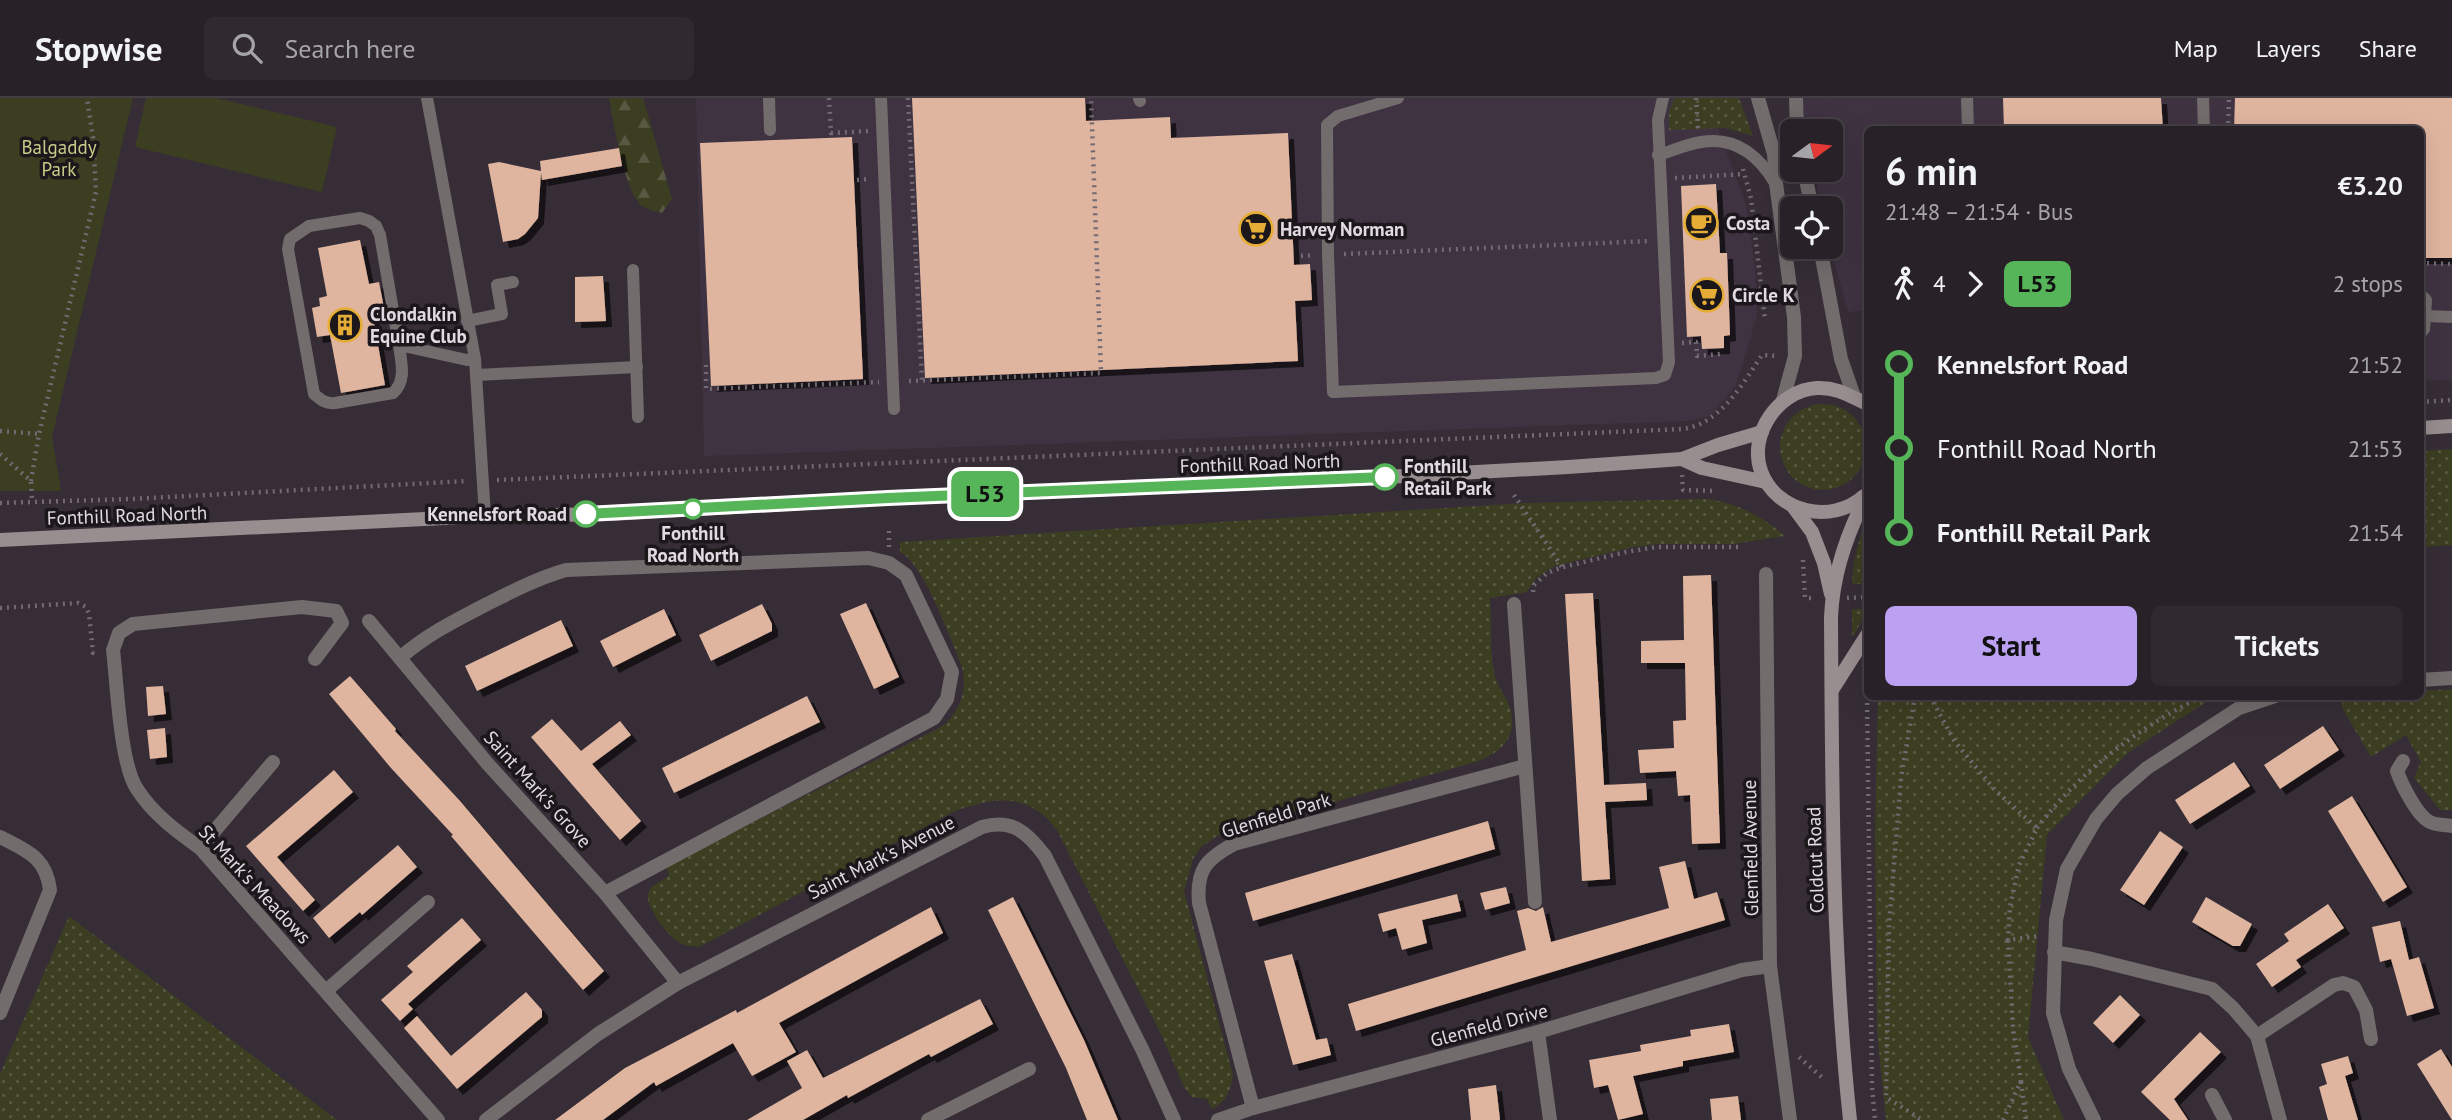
<!DOCTYPE html>
<meta charset="utf-8">
<style>
:root{--surface:#282228;--page:#302a30;--text:#f1f3f6;--muted:#a5a4a8;--line:#443f45;--accent:#bca0f2}
body{margin:0;font-family:"PT Sans",sans-serif;background:var(--page);color:var(--text);height:100vh;display:flex;flex-direction:column;font-size:26px;white-space:nowrap}
*{box-sizing:border-box;margin:0}
p{font-size:23px;color:var(--muted)}
.icon{flex:none;width:38px;height:38px;fill:none;stroke:currentColor;stroke-width:2;stroke-linecap:round;stroke-linejoin:round}
.map{position:relative;flex:1;overflow:hidden}
.side{position:absolute;left:1864px;top:28px;width:560px;height:574px;display:flex;flex-direction:column;background:var(--surface);border-radius:10px;box-shadow:0 7px 28px #0002,0 0 0 2px var(--line)}
.side>*{flex:none}
.badge{padding:0 14px;border-radius:10px;font-size:24px;line-height:46px}
.needle{width:46px;rotate:75deg}
.controls{position:absolute;left:1780px;top:21px;display:grid;gap:14px}
.controls a{display:grid;place-items:center;width:63px;height:63px;border-radius:10px;background:var(--surface);box-shadow:0 7px 28px #0002,0 0 0 2px var(--line);font-size:35px}
.map>.badge{position:absolute;translate:-50% -50%;box-shadow:0 0 0 4px #fff}
.legs{display:flex;align-items:center;gap:10px;height:77px;padding:0 21px;font-size:23px}
.legs p{margin-inline-start:auto}
.head{display:flex;align-items:center;justify-content:space-between;height:119px;padding:0 21px}
h1{font-size:38px;font-weight:800;line-height:52px}
.action{display:flex;gap:14px;margin-top:auto;padding:14px 21px}
.action a{flex:1;height:80px;border-radius:10px;background:var(--accent);color:#111;font-size:28px;font-weight:800;line-height:80px;text-align:center}
.action a+a{background:var(--page);color:var(--text)}
ul{padding:0 21px;list-style:none}
li{display:flex;align-items:center;gap:24px;height:84px;font-size:26px}
li i{display:grid;place-items:center;width:10px;height:100%;margin:0 9px;background:currentColor}
li i::after{content:'';width:18px;height:18px;margin:-9px;border:5px solid;border-radius:50%;background:var(--surface)}
li p{margin-inline-start:auto}
li:first-child i{background:linear-gradient(#0000 50%,currentColor 0)}
li:last-child i{background:linear-gradient(currentColor 50%,#0000 0)}
header{display:flex;align-items:center;gap:42px;box-sizing:border-box;height:98px;padding:0 35px;background:var(--surface);border-bottom:2px solid var(--line)}
header strong{font-size:33px}
nav{display:flex;gap:38px;margin-inline-start:auto;font-size:24px}
.search{width:490px;height:63px;background:var(--page);display:flex;align-items:center;gap:18px;box-sizing:border-box;padding:0 24px;border-radius:10px;color:var(--muted);font-size:26px}
.map>svg:first-child{display:block}
.commercial{fill:#3f3342}
.grass{fill:url(#grass-dots)}
.forest{fill:url(#forest-firs)}
.green{fill:#3c3e22}
.building{fill:#e0b5a0;filter:url(#shadow)}
.lines{fill:none;stroke-linecap:round;stroke-linejoin:round}
.path{stroke:#726a72;stroke-width:4.5;stroke-dasharray:2 5;stroke-linecap:butt}
.lane{stroke:#736c6d;stroke-width:12}
.street{stroke:#736c6d;stroke-width:14}
.secondary{stroke:#988d8f;stroke-width:14}
.line-1-casing{stroke:#fff;stroke-width:16}
.line-1{stroke:#56b559;stroke-width:10}
.stop-1-dot{fill:#fff;stroke:#56b559;stroke-width:3.5}
.labels{text-anchor:middle;dominant-baseline:central;stroke-width:7;stroke-linejoin:round;paint-order:stroke}
.park-label{font-size:19px;fill:#c9cc89;stroke:#1b171b}
.poi-label{font-size:19px;font-weight:bold;fill:#e1dbe1;stroke:#1b171b;text-anchor:start}
.street-label{font-size:19px;fill:#e1dbe1;stroke:#1b171b}
.stop-label{font-size:19px;font-weight:bold;fill:#e1dbe1;stroke:#1b171b;text-anchor:start}
</style>
<header>
<strong>Stopwise</strong>
<div class="search"><svg class="icon" aria-label="search" viewBox="0 0 24 24"><circle cx="10" cy="10" r="6"/><path d="M15 15l6 6"/></svg>Search here</div>
<nav><a>Map</a><a>Layers</a><a>Share</a></nav>
</header>
<div class="map">
<svg width="2452" height="1022" viewBox="0 0 2452 1022">
<defs>
<pattern id="grass-dots" width="8" height="8" patternUnits="userSpaceOnUse" patternTransform="scale(1.75)"><rect width="8" height="8" fill="#3c3e22"/><path d="M2 2h.1M6 6h.1" fill="none" stroke="#585942" stroke-width="1.8" stroke-linecap="round"/></pattern>
<pattern id="forest-firs" width="22" height="20" patternUnits="userSpaceOnUse" patternTransform="scale(1.75)"><rect width="22" height="20" fill="#3c3e22"/><path d="M5 1l3.5 6h-7zM16 11l3.5 6h-7z" fill="#585942"/></pattern>
<filter id="shadow"><feDropShadow dx="6" dy="6" stdDeviation="0" flood-color="#0009"/></filter>
</defs>
<rect width="100%" height="100%" fill="#362d36"/>
<g class="commercial">
<path d="M696,0H1707L1746,107L1755,168L1757,218L1736,287L1711,318L1688,323L704,358Z"/>
<path d="M1796,0H2452V282L2420,283V32H1867V212L1848,214L1830,149V110H1821L1814,72H1830V33H1806Z"/>
</g>
<g class="grass">
<path d="M1675,0H1739L1753,38L1726,30L1669,32V13Z"/>
<circle cx="1823" cy="349" r="43"/>
<path d="M2452,351V447L2420,449V353Z"/>
<path d="M1705,401C1738,405 1760,417 1785,438L1734,446H1658L1629,450L1555,468L1536,480L1527,494L1490,500C1492,525 1489,553 1495,578C1497,588 1505,597 1509,607C1519,636 1504,653 1479,663L1220,736L1201,749L1193,761L1184,793L1233,977C1230,994 1227,1003 1212,1011L1207,1001L1192,999L1184,989L1160,934L1057,732C1029,694 994,698 953,714L699,849C691,848 683,848 677,843C667,836 645,808 648,796C651,787 661,783 669,778L666,768L941,629C962,613 968,590 961,565C950,540 923,464 900,454V444L1526,405Z"/>
<path d="M1867,421V486H1852C1853,463 1858,442 1867,421Z"/>
<path d="M1852,511H1867L1854,538L1852,537Z"/>
<path d="M2452,591V712H2440L2414,680L2421,664L2406,637L2371,659L2342,610V599L2420,598V593Z"/>
<path d="M1878,599H2214L2129,654L2047,737L2028,939L2064,1022H1886L1877,933L1875,732Z"/>
<path d="M69,818L337,1022H0V976Z"/>
</g>
<path class="forest" d="M609,0H643L672,101L662,115C656,113 646,112 641,107C625,93 613,23 609,0Z"/>
<g class="green">
<path d="M0,0H133L52,339L61,393H0Z"/>
<path d="M146,0H216L337,29L322,94L135,49Z"/>
</g>
<g class="building">
<path d="M912,0H1085L1086,23L1170,19L1171,40L1288,35L1294,167L1310,166L1312,202L1295,203L1298,263L925,280Z"/>
<path d="M2003,0H2161L2163,32H2004Z"/>
<path d="M2235,0H2452V160H2420V32H2234Z"/>
<path d="M852,39L863,281L711,288L700,45Z"/>
<path d="M619,50L622,68L542,82L541,75L538,120L525,136L518,141L503,144L488,66L499,64L541,73L540,63Z"/>
<path d="M1716,86L1720,155H1727L1730,237L1724,238V250L1702,251L1701,238L1687,239L1681,88Z"/>
<path d="M360,142L369,186L379,184L385,215L373,218L385,287L341,295L330,237L317,239L312,210L320,208L319,200L327,198L318,150Z"/>
<path d="M603,178L606,223L575,224V179Z"/>
<path d="M1711,477L1720,745L1692,746L1690,697L1678,698L1676,673L1640,675L1638,652L1674,650L1673,623L1686,622L1685,565H1641V543L1684,542L1683,478Z"/>
<path d="M1593,495L1604,687L1646,685L1647,702L1605,704L1610,781L1582,783L1565,496Z"/>
<path d="M866,505L899,579L874,591L840,516Z"/>
<path d="M762,506L772,526V533L711,563L699,537Z"/>
<path d="M664,511L676,537L613,569L600,543Z"/>
<path d="M561,522L573,548L477,593L465,568Z"/>
<path d="M350,578L396,631L395,633L460,703L604,873L583,892L451,738L453,737L391,670L329,596Z"/>
<path d="M163,588L166,616L148,618L146,589Z"/>
<path d="M807,598L820,624L674,695L662,670Z"/>
<path d="M552,621L581,653L620,623L631,637L592,666L641,723L620,742L531,639Z"/>
<path d="M2323,628L2339,652L2280,691L2264,667Z"/>
<path d="M165,630L167,659L150,661L147,632Z"/>
<path d="M2234,664L2250,688L2190,726L2175,702Z"/>
<path d="M334,672L353,694L277,759L315,802L303,813L246,748Z"/>
<path d="M2352,698L2407,789L2383,804L2328,713Z"/>
<path d="M1488,723L1495,751L1253,823L1245,795Z"/>
<path d="M2160,733L2183,749L2144,807L2120,792Z"/>
<path d="M398,747L417,769L362,817L360,814L329,840L313,820Z"/>
<path d="M1685,763L1694,801L1717,794L1725,822L1356,933L1348,906L1526,852L1517,813L1528,810L1536,813L1543,809L1551,844L1669,810L1659,769Z"/>
<path d="M1506,789L1510,805L1485,812L1480,795Z"/>
<path d="M1457,796L1461,813L1422,822L1427,845L1402,852L1396,830L1383,834L1378,816Z"/>
<path d="M1013,799L1084,942L1118,1022H1087L1066,970L988,812Z"/>
<path d="M2206,799L2252,826L2240,848H2233L2192,824Z"/>
<path d="M2328,806L2344,830L2296,862L2301,869L2272,889L2256,866L2289,843L2284,836Z"/>
<path d="M931,809L943,835L779,925L796,954L776,965L752,978L733,945L656,988L654,984L603,1022H555L625,970L736,912L737,915Z"/>
<path d="M462,820L481,842L408,906L413,911L400,923L381,902L413,874L407,868Z"/>
<path d="M2400,823L2409,862L2419,859L2434,910L2407,918L2391,861L2380,864L2372,829Z"/>
<path d="M1292,856L1316,942L1327,940L1331,957L1293,967L1264,863Z"/>
<path d="M526,894L542,912V919L457,991L404,930L417,918L451,958Z"/>
<path d="M2120,897L2140,917L2113,945L2093,925Z"/>
<path d="M980,901L993,926L931,959L929,956L848,1000L847,997L803,1022H747L802,990L787,963L807,952L823,980Z"/>
<path d="M1729,926L1734,954L1683,963V968L1633,978L1643,1016L1618,1022L1608,987L1594,990L1589,962L1641,953L1640,947L1691,938L1690,932Z"/>
<path d="M2200,934L2221,954L2174,1001L2188,1022H2170L2141,994Z"/>
<path d="M2441,951L2452,969V1022L2417,966Z"/>
<path d="M2348,958L2353,975L2345,978L2358,1022H2328L2319,989L2327,986L2321,966Z"/>
<path d="M1496,987L1500,1022H1471L1468,991Z"/>
<path d="M1738,998L1741,1022H1712L1710,1001Z"/>
</g>
<g class="lines">
<g class="path">
<path d="M829,0L831,35L869,33"/>
<path d="M908,0L922,283"/>
<path d="M1696,0L1698,30"/>
<path d="M2228,32L2229,0"/>
<path d="M1743,71L1751,100L1765,222"/>
<path d="M1675,80L1744,76"/>
<path d="M857,82L870,81"/>
<path d="M1344,156L1650,143"/>
<path d="M1301,158L1314,157"/>
<path d="M2420,165L2452,166"/>
<path d="M1682,245L1696,244L1697,258L1721,256"/>
<path d="M706,267V291L879,284"/>
<path d="M909,283L1101,275L1091,0"/>
<path d="M2420,304L2452,302"/>
<path d="M0,333L39,336"/>
<path d="M0,356L31,383L32,404"/>
<path d="M1682,377L1683,392L1715,393"/>
<path d="M497,382L1682,331C1720,327 1743,285 1762,257L1777,258"/>
<path d="M31,383L39,336L96,94L93,40L87,0"/>
<path d="M1514,397L1562,469"/>
<path d="M0,405L131,401L468,383"/>
<path d="M889,433V450"/>
<path d="M1803,462L1805,500H1814"/>
<path d="M1533,494L1534,487L1547,475L1563,469L1626,454L1657,449H1738"/>
<path d="M1847,500L1867,499"/>
<path d="M0,510L78,505L86,509L89,516L93,555L98,554"/>
<path d="M1867,598L1872,989L1875,1022"/>
<path d="M1915,598L1901,680L1889,828L1886,999L1922,1022"/>
<path d="M1930,598L1955,644L1995,692L2037,730L2019,767L2010,809L2008,842L2039,838"/>
<path d="M2037,730C2080,673 2139,629 2203,598"/>
<path d="M1799,959L1825,982"/>
<path d="M2021,984L2026,1022"/>
<path d="M2003,1022L2021,983L2013,930L2008,842"/>
</g>
<g class="lane">
<path d="M427,0L475,261L485,418"/>
<path d="M769,0L770,32"/>
<path d="M881,0L894,311"/>
<path d="M1139,0L1140,3"/>
<path d="M1398,0L1338,18L1327,27L1328,156L1333,294L1656,280L1665,277L1669,264L1658,22L1663,0"/>
<path d="M1967,0L1968,32"/>
<path d="M2203,0L2204,32"/>
<path d="M1658,57C1672,53 1687,46 1701,44C1736,38 1759,58 1775,85"/>
<path d="M633,172L638,319"/>
<path d="M2420,196L2426,202L2425,218"/>
<path d="M467,223L502,216L497,187L513,184"/>
<path d="M2420,236L2424,231L2425,218L2452,219"/>
<path d="M399,247L380,137L376,128L369,123L360,120L309,128L290,141L288,151L314,296C321,302 326,306 335,305L393,295C407,282 401,264 399,247L467,262L475,261"/>
<path d="M477,277L637,269"/>
</g>
<g class="street">
<path d="M1758,0L1774,56L1776,85L1794,219L1795,258L1783,302"/>
<path d="M1796,0L1797,33"/>
<path d="M1804,72L1812,110"/>
<path d="M1820,149L1841,261L1854,298"/>
<path d="M1766,476L1770,868L1790,1022"/>
<path d="M1514,506L1535,804"/>
<path d="M369,523L487,665L605,795L678,885"/>
<path d="M400,560C426,537 456,522 487,506C513,493 538,480 566,472L869,460L889,465L906,477L952,574L947,601L934,620L605,795"/>
<path d="M315,561L342,525L336,513L302,509L133,526L119,535L113,552C117,585 120,666 137,691C153,716 176,733 200,750L438,1022"/>
<path d="M2420,582L2452,580"/>
<path d="M2403,663L2397,673C2401,685 2417,718 2430,724C2435,727 2446,727 2452,728"/>
<path d="M0,739C27,753 46,759 50,792L0,915"/>
<path d="M200,750L273,664"/>
<path d="M2054,854L2092,861L2212,891L2233,910L2257,938L2280,1022"/>
<path d="M327,892L428,804"/>
<path d="M1538,934L1550,1022"/>
<path d="M2257,938L2334,887L2343,885L2354,889L2366,912L2371,941"/>
<path d="M2212,997L2225,1022"/>
<path d="M1253,1010L1199,805C1196,772 1206,761 1234,746L1525,668"/>
<path d="M486,1022L598,936L678,885L982,729C1012,720 1028,735 1045,758L1142,951L1174,1022"/>
<path d="M928,1022L1029,971"/>
<path d="M1218,1022L1253,1010L1538,934L1742,872L1770,868"/>
<path d="M2094,1022L2069,971L2053,915L2056,822L2067,771L2096,721L2117,696L2147,670L2239,610L2275,598"/>
</g>
<g class="secondary">
<path d="M2420,330L2452,328"/>
<path d="M1682,361L1702,370L1766,384"/>
<path d="M1864,398C1832,427 1776,415 1761,373C1748,337 1778,292 1817,290C1837,289 1850,298 1867,306"/>
<path d="M1792,407L1812,434L1824,465L1831,496"/>
<path d="M0,442L485,418L611,416L889,400L1350,381L1568,369L1682,361L1718,347L1762,334"/>
<path d="M1832,592L1867,537"/>
<path d="M1850,1022C1832,855 1832,687 1831,519C1833,475 1847,435 1867,397"/>
</g>
</g>
<g class="lines">
<defs>
<path id="line-1" d="M586,416L888,400L1385,379"/>
</defs>
<use href="#line-1" class="line-1-casing"/>
<use href="#line-1" class="line-1"/>
</g>
<defs>
<symbol id="cafe-ring" viewBox="-11 -11 22 22"><circle r="9.5" fill="#1b171b" stroke="#e5ad35" stroke-width="1.5"/><path d="M-5.5-4.5H6V0H3Q3 3.5 0 3.5H-2.5Q-5.5 3.5-5.5 0ZM3-3.2v2h1.7v-2ZM-6 4.5H4V6H-6Z" fill="#e5ad35"/></symbol>
<symbol id="supermarket-ring" viewBox="-11 -11 22 22"><circle r="9.5" fill="#1b171b" stroke="#e5ad35" stroke-width="1.5"/><path d="M-6-5.5h2.5l.6 2H6L4.5 2H-2.5L-4.4-4H-6ZM-1.5 3.2a1.3 1.3 0 1 0 .1 0ZM3 3.2a1.3 1.3 0 1 0 .1 0Z" fill="#e5ad35"/></symbol>
<symbol id="building-ring" viewBox="-11 -11 22 22"><circle r="9.5" fill="#1b171b" stroke="#e5ad35" stroke-width="1.5"/><path d="M-4-6H4V6H1V3H-1V6H-4ZM-2.5-4.3h1.7v1.8h-1.7ZM.8-4.3h1.7v1.8H.8ZM-2.5-1h1.7V.8h-1.7ZM.8-1h1.7V.8H.8Z" fill="#e5ad35"/></symbol>
</defs>
<g fill-rule="evenodd">
<use href="#cafe-ring" x="1682" y="106" width="38" height="38"/>
<use href="#supermarket-ring" x="1237" y="112" width="38" height="38"/>
<use href="#supermarket-ring" x="1688" y="178" width="38" height="38"/>
<use href="#building-ring" x="326" y="208" width="38" height="38"/>
</g>
<g class="stop-1-dot">
<circle cx="1385" cy="379" r="12"/>
<circle cx="693" cy="411" r="9"/>
<circle cx="586" cy="416" r="12"/>
</g>
<g class="labels">
<g class="park-label">
<text x="59" y="49">Balgaddy<tspan x="59" dy="22">Park</tspan></text>
</g>
<g class="poi-label">
<text x="1726" y="125">Costa</text>
<text x="1280" y="131">Harvey Norman</text>
<text x="1732" y="197">Circle K</text>
<text x="370" y="216">Clondalkin<tspan x="370" dy="22">Equine Club</tspan></text>
</g>
<g class="street-label">
<text transform="translate(1260 365) rotate(-2)">Fonthill Road North</text>
<text transform="translate(127 417) rotate(-2)">Fonthill Road North</text>
<text transform="translate(538 691) rotate(48)">Saint Mark's Grove</text>
<text transform="translate(1276 717) rotate(-17)">Glenfield Park</text>
<text transform="translate(1750 750) rotate(-91)">Glenfield Avenue</text>
<text transform="translate(881 759) rotate(-27)">Saint Mark's Avenue</text>
<text transform="translate(1815 762) rotate(-92)">Coldcut Road</text>
<text transform="translate(255 786) rotate(47)">St Mark's Meadows</text>
<text transform="translate(1489 927) rotate(-15)">Glenfield Drive</text>
</g>
<g class="stop-label">
<text x="1404" y="368">Fonthill<tspan x="1404" dy="22">Retail Park</tspan></text>
<text x="567" y="416" text-anchor="end">Kennelsfort Road</text>
<text x="693" y="435" text-anchor="middle">Fonthill<tspan x="693" dy="22">Road North</tspan></text>
</g>
</g>
</svg>
<div class="controls">
<a><svg class="needle" viewBox="-14 -14 28 28"><path d="M0-13l5 13h-10z" fill="#e53935"/><path d="M0 13l5-13h-10z" fill="#a5a4a8"/></svg></a>
<a><svg class="icon" aria-label="locate" viewBox="0 0 24 24"><circle cx="12" cy="12" r="6"/><path d="M12 2v4M12 18v4M2 12h4M18 12h4"/></svg></a>
</div>
<b class="badge" style="left:985px;top:396px;background:#56b559;color:#111">L53</b>
<section class="side">
<div class="head"><div><h1>6 min</h1><p>21:48 – 21:54 · Bus</p></div><b>€3.20</b></div>
<div class="legs"><svg class="icon" aria-label="walk" viewBox="0 0 24 24"><circle cx="13" cy="4" r="2"/><path d="M13 8l-2 6 4 7M11 14l-3 7M7 12l3-4h3l4 4"/></svg>4<svg class="icon" aria-label="forward" viewBox="0 0 24 24"><path d="M9 5l7 7-7 7"/></svg><b class="badge" style="background:#56b559;color:#111">L53</b><p>2 stops</p></div>
<ul>
<li><i style="color:#56b559"></i><b>Kennelsfort Road</b><p>21:52</p></li>
<li><i style="color:#56b559"></i><span>Fonthill Road North</span><p>21:53</p></li>
<li><i style="color:#56b559"></i><b>Fonthill Retail Park</b><p>21:54</p></li>
</ul>
<div class="action"><a>Start</a><a>Tickets</a></div>
</section>
</div>
